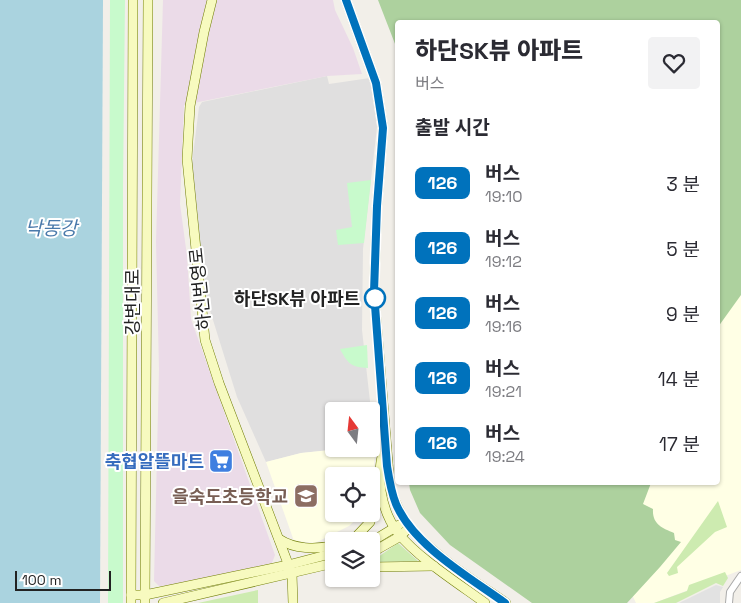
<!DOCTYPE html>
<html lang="ko">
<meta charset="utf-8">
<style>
:root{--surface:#fff;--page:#f2f2f3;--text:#2b2b33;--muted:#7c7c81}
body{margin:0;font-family:"Space Grotesk","Noto Sans KR",sans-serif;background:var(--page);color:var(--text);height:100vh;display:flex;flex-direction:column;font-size:19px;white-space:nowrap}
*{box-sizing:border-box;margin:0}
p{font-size:16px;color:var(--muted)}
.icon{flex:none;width:28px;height:28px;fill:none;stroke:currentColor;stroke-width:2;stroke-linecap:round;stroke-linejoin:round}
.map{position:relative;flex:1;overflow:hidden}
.panel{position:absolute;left:395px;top:20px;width:325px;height:465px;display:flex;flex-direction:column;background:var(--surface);border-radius:5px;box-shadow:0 1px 4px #0004}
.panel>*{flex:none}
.badge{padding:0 10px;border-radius:8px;font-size:18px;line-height:32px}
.needle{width:32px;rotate:345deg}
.buttons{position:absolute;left:325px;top:402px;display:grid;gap:10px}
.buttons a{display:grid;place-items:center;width:55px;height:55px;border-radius:5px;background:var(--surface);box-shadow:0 1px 4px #0004;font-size:25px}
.scale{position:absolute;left:15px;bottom:12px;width:96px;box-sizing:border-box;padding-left:5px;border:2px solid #222;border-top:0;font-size:14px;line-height:18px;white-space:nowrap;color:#222;-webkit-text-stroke:4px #fff;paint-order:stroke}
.map>.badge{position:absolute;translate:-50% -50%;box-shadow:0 0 0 2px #fff}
h2{padding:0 20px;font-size:19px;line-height:45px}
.round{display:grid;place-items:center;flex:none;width:52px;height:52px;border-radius:5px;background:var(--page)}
.headline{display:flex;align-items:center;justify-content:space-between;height:85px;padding:0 20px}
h1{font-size:24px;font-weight:800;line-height:38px}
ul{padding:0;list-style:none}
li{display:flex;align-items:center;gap:15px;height:65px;padding:0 20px}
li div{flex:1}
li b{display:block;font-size:19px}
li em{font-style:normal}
li .badge{min-width:55px;font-weight:700;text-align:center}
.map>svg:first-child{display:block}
.residential{fill:#e0dfdf}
.industrial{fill:#ebdbe8}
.education{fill:#ffffe5}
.grass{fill:#cdebb0}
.forest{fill:#add19e}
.park{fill:#c8facc}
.parking{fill:#e2e2e2}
.water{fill:#aad3df}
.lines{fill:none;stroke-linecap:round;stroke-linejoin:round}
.street-casing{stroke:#a9a9a9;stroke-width:8}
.secondary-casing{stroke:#707d05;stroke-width:10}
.street{stroke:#fff;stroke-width:6}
.secondary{stroke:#f7fabf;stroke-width:9}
.line-casing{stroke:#fff;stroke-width:11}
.line{stroke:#0072bc;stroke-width:8}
.stop-dot{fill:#fff;stroke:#0072bc;stroke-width:2.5}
.labels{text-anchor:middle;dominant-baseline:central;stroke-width:4;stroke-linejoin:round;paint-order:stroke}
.street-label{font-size:18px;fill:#222;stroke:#fff}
.stop-label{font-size:18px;font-weight:bold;fill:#222;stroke:#fff;text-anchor:end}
.shop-label{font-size:18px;font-weight:bold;fill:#366cbe;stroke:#fff;text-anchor:end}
.education-label{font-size:18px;font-weight:bold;fill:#785e54;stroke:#fff;text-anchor:end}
.water-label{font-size:19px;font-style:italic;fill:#4a7aab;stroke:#fff}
</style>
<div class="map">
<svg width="741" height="603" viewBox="0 0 741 603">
<rect width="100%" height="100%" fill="#f2efe9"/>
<path class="residential" d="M327,76L329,84L370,78L377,127L363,249L362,330L375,446H371V411H334V449H340L301,453L266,462L237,397L203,288L192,163L199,107L202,102Z"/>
<path class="industrial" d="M163,0H333L335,10L353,48L362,74L327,76L184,105L180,204L187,256L191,319L275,555L272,563L177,585L159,586L154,581L159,369L156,242Z"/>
<g class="education">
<path d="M741,255V570L654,603H636L617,564L646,483L718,482V308Z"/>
<path d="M371,446H375L373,494L371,497V476H334V514L361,515L349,526L315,543L294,541L266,462L301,453L340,449H371Z"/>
</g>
<g class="grass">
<path d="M718,501L727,527L715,532L677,567L678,573L669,576L667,573Z"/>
<path d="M398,543L418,561L371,562Z"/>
<path d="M725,572L728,578L723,586L716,583L676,603H654L687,591L689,585Z"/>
<path d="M258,590V603H198Z"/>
</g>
<g class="forest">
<path d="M378,0H741V295L718,327V22H398L397,49Z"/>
<path d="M409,483H651L643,504L653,509C652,524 662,528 674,533L675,540L681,542L660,567L627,603H532L450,545L420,513L410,490Z"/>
</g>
<g class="park">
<path d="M110,0H125L123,185V603H108Z"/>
<path d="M371,180L364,243L338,245L336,230L352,227L347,183Z"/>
<path d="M367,345L368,368C351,367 348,364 340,349Z"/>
</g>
<path class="parking" d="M716,585L723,587L720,592V603H679Z"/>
<path class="water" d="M0,0H103L100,603H0Z"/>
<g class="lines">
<defs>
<path id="street" d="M729,603L730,592L741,576"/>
<g id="secondary">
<path d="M212,0L204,32L190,106L187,159L205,340L219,383L292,574L293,603"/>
<path d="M346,0L376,83L383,128L377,206L374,292L390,488C394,499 398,510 405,520C424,550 476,582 506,603"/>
<path d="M385,446C375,474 380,509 398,533C418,558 459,584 485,603"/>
<path d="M279,539C294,549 316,550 334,545"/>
<path d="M352,541L370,522L379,488"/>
<path d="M371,542L399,525"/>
<path d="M371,553L399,537L410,527"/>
<path d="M371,567L434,566"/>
<path d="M131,595H145L288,565L334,553"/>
<path d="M131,603L133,0"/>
<path d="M145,603L148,0"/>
<path d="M163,603L334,563"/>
</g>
</defs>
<use href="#street" class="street-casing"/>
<use href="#secondary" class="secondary-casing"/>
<use href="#street" class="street"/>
<use href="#secondary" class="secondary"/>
</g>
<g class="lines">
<defs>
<path id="line" d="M346,0L376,83L383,128L377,206L374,292L387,466C389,479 391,492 396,504C414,546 469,577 505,603"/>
</defs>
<use href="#line" class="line-casing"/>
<use href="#line" class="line"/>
</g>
<defs>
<symbol id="supermarket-square" viewBox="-11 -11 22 22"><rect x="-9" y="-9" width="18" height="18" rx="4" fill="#3f7fe0" stroke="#fff"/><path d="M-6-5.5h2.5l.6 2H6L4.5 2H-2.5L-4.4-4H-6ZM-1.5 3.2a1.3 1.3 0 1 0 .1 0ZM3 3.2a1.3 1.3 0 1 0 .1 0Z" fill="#fff"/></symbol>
<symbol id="school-square" viewBox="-11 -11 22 22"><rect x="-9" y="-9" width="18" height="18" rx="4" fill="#8d6e63" stroke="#fff"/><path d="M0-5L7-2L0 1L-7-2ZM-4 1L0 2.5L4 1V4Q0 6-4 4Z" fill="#fff"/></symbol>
</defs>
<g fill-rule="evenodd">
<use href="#supermarket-square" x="207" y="447" width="28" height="28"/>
<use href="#school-square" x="292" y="482" width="28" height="28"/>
</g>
<circle class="stop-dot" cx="375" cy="298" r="10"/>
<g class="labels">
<g class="street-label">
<text transform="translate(200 289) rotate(-96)">하신번영로</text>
<text transform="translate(132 302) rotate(-90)">강변대로</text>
</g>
<g class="stop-label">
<text x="360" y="298">하단SK뷰 아파트</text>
</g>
<g class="shop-label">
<text x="204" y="461">축협알뜰마트</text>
</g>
<g class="education-label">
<text x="288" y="496">을숙도초등학교</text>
</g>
<g class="water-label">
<text x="51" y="228">낙동강</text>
</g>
</g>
</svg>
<div class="buttons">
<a><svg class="needle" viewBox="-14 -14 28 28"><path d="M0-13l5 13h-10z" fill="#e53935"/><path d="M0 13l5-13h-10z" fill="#7c7c81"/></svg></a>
<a><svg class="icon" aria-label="locate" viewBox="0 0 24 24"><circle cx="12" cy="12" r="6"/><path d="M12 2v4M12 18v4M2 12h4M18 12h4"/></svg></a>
<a><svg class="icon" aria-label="layers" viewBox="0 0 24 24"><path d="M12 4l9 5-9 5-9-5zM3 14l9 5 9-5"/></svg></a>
</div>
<div class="scale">100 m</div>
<section class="panel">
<div class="headline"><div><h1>하단SK뷰 아파트</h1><p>버스</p></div><a class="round"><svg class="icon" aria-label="heart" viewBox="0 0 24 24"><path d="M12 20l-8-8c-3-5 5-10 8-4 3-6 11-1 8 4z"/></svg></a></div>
<h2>출발 시간</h2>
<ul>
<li><span class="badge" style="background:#0072bc;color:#fff">126</span><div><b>버스</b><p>19:10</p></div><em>3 분</em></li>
<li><span class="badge" style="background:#0072bc;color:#fff">126</span><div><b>버스</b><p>19:12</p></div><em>5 분</em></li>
<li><span class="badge" style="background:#0072bc;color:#fff">126</span><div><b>버스</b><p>19:16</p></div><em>9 분</em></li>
<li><span class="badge" style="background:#0072bc;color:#fff">126</span><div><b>버스</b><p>19:21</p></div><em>14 분</em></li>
<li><span class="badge" style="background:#0072bc;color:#fff">126</span><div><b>버스</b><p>19:24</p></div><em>17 분</em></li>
</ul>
</section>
</div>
